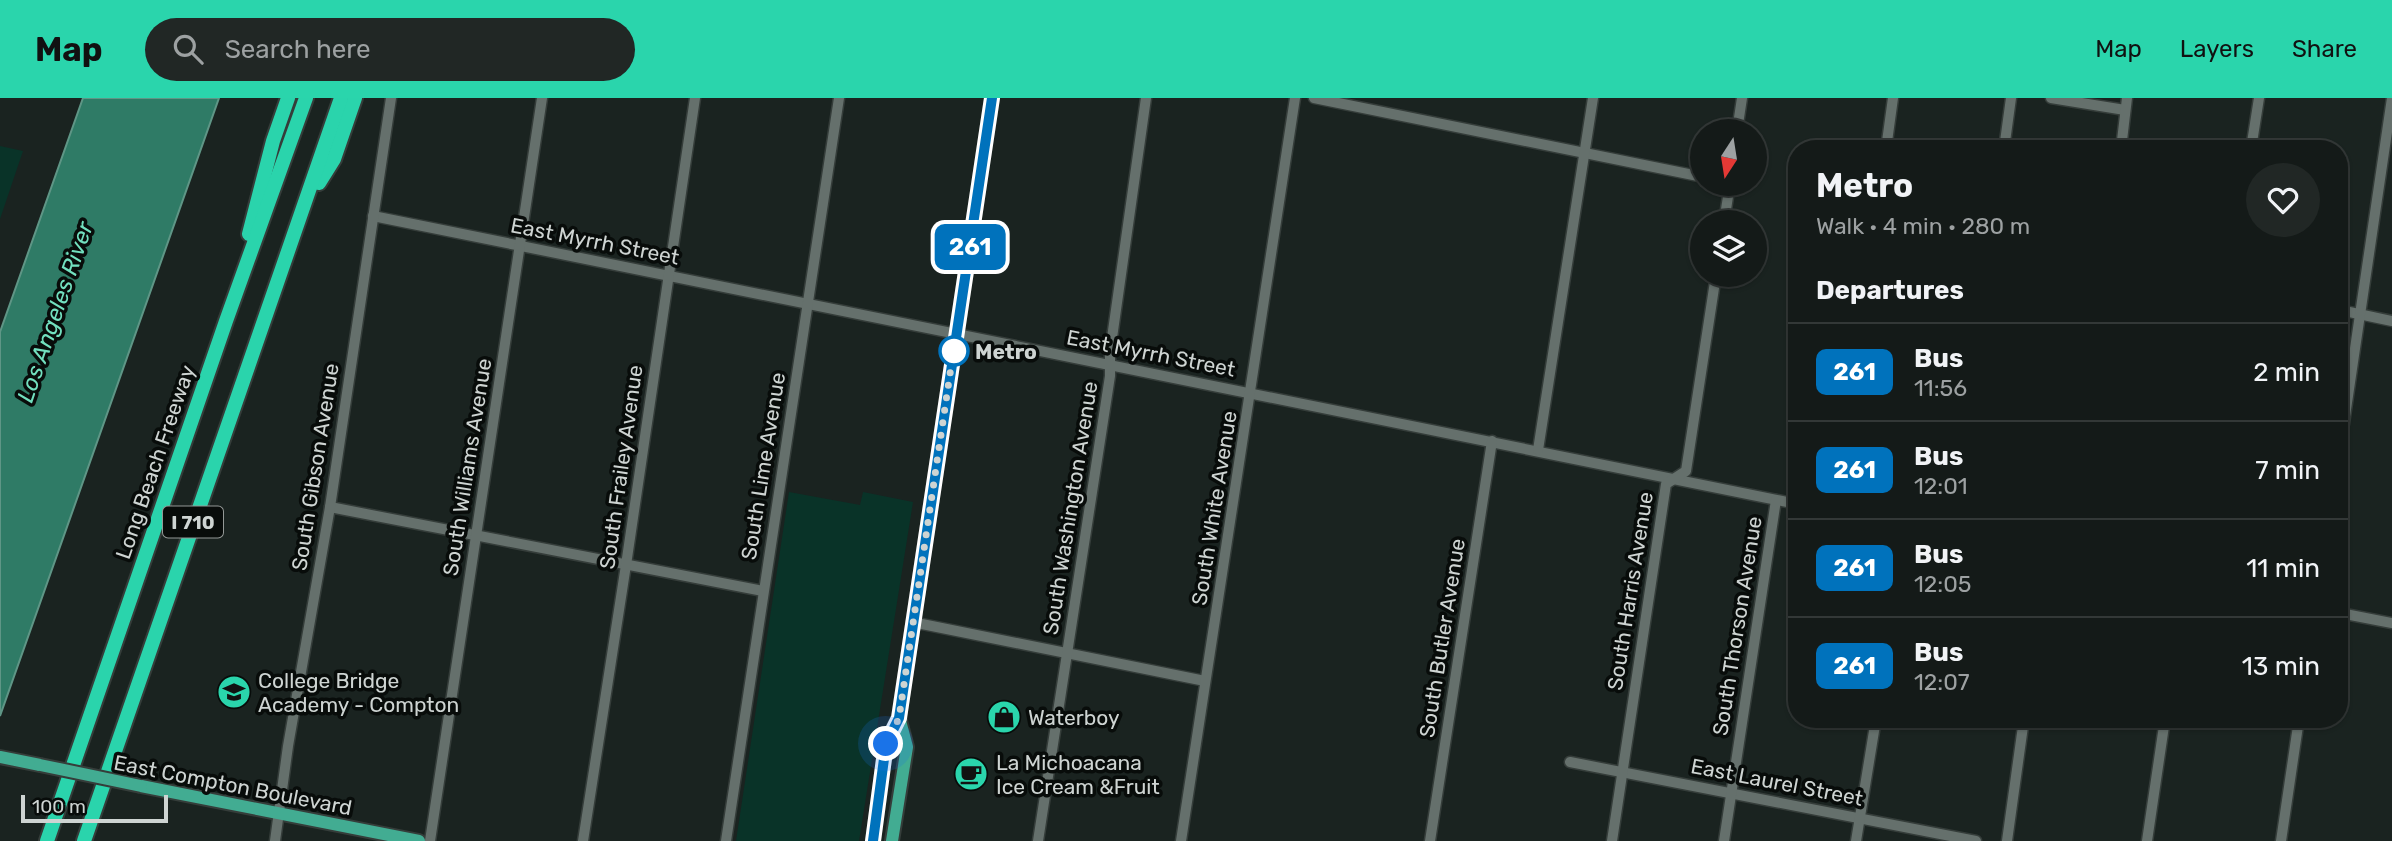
<!DOCTYPE html>
<meta charset="utf-8">
<style>
:root{--surface:#141a18;--page:#212725;--text:#f1f3f6;--muted:#9da1a2;--line:#333837;--accent:#2ad5ac}
body{margin:0;font-family:Rubik,sans-serif;background:var(--page);color:var(--text);height:100vh;display:flex;flex-direction:column;font-size:26px;white-space:nowrap}
*{box-sizing:border-box;margin:0}
p{font-size:23px;color:var(--muted)}
.icon{flex:none;width:38px;height:38px;fill:none;stroke:currentColor;stroke-width:2;stroke-linecap:round;stroke-linejoin:round}
.map{position:relative;flex:1;overflow:hidden}
.drawer{position:absolute;left:1788px;top:42px;width:560px;height:588px;display:flex;flex-direction:column;background:var(--surface);border-radius:28px;box-shadow:0 2px 5px #0004,0 0 0 2px var(--line)}
.drawer>*{flex:none}
.badge{padding:0 14px;border-radius:10px;font-size:24px;line-height:46px}
.needle{width:46px;rotate:192deg}
.tools{position:absolute;left:1690px;top:21px;display:grid;gap:14px}
.tools a{display:grid;place-items:center;width:77px;height:77px;border-radius:50%;background:var(--surface);box-shadow:0 2px 5px #0004,0 0 0 2px var(--line);font-size:35px}
.scale{position:absolute;left:21px;bottom:18px;width:147px;box-sizing:border-box;padding-left:7px;border:4px solid #ced4d2;border-top:0;font-size:19px;line-height:24px;white-space:nowrap;color:#ced4d2;-webkit-text-stroke:5px #080c0a;paint-order:stroke}
.you{position:absolute;width:35px;height:35px;margin:-18px;border:5px solid #fff;border-radius:50%;background:#1a73e8;box-shadow:0 0 0 10px #1a73e833}
.map>.badge{position:absolute;translate:-50% -50%;box-shadow:0 0 0 4px #fff}
h2{padding:0 28px;font-size:26px;line-height:63px}
.round{display:grid;place-items:center;flex:none;width:74px;height:74px;border-radius:37px;background:var(--page)}
.summary{display:flex;align-items:center;justify-content:space-between;height:119px;padding:0 28px}
h1{font-size:33px;font-weight:700;line-height:52px}
ul{padding:0;list-style:none}
li{display:flex;align-items:center;gap:21px;height:98px;padding:0 28px;border-top:2px solid var(--line)}
li div{flex:1}
li b{display:block;font-size:26px}
li em{font-style:normal}
li .badge{min-width:77px;font-weight:700;text-align:center}
header{display:flex;align-items:center;gap:42px;box-sizing:border-box;height:98px;padding:0 35px;background:var(--accent);color:#111}
header strong{font-size:33px}
nav{display:flex;gap:38px;margin-inline-start:auto;font-size:24px}
.search{width:490px;height:63px;background:var(--page);display:flex;align-items:center;gap:18px;box-sizing:border-box;padding:0 24px;border-radius:38px;color:var(--muted);font-size:26px}
.map>svg:first-child{display:block}
.green{fill:#093328}
.water{fill:#2f7b66;stroke:#5f9686;stroke-width:2}
.lines{fill:none;stroke-linecap:round;stroke-linejoin:round}
.minor-casing{stroke:#353d3a;stroke-width:13}
.major-casing{stroke:#353d3a;stroke-width:16}
.highway-casing{stroke:#353d3a;stroke-width:18}
.minor{stroke:#65706c;stroke-width:10}
.major{stroke:#42ac92;stroke-width:12}
.highway{stroke:#2ad4ac;stroke-width:14}
.major-bridge-casing{stroke:#353d3a;stroke-width:16;stroke-linecap:butt}
.major-bridge{stroke:#42ac92;stroke-width:12}
.line-casing{stroke:#fff;stroke-width:16}
.line{stroke:#0072bc;stroke-width:10}
.walk{stroke:#ced4d2;stroke-width:7;stroke-dasharray:0 12.6}
.stop-dot{fill:#fff;stroke:#0072bc;stroke-width:3.5}
.labels{text-anchor:middle;dominant-baseline:central;stroke-width:7;stroke-linejoin:round;paint-order:stroke}
.shield{fill:#080c0a;stroke:#939896;stroke-width:2}
.shield-label{font-size:19px;font-weight:bold;fill:#ced4d2}
.street-label{font-size:21px;fill:#ced4d2;stroke:#080c0a}
.stop-label{font-size:21px;font-weight:bold;fill:#ced4d2;stroke:#080c0a;text-anchor:start}
.poi-label{font-size:21px;fill:#ced4d2;stroke:#080c0a;text-anchor:start}
.water-label{font-size:23px;font-style:italic;fill:#72e0bf;stroke:#080c0a}
</style>
<header>
<strong>Map</strong>
<div class="search"><svg class="icon" aria-label="search" viewBox="0 0 24 24"><circle cx="10" cy="10" r="6"/><path d="M15 15l6 6"/></svg>Search here</div>
<nav><a>Map</a><a>Layers</a><a>Share</a></nav>
</header>
<div class="map">
<svg width="2392" height="743" viewBox="0 0 2392 743">
<rect width="100%" height="100%" fill="#1a2320"/>
<g class="green">
<path d="M0,48L23,53L0,121Z"/>
<path d="M789,394L860,407L863,394L913,404L859,743H736Z"/>
</g>
<path class="water" d="M83,0H219L0,618V234Z"/>
<g class="lines">
<defs>
<g id="minor">
<path d="M1314,0L1703,79"/>
<path d="M2051,0L2125,12"/>
<path d="M1737,33L1742,0"/>
<path d="M1886,51L1893,0"/>
<path d="M2004,51L2011,0"/>
<path d="M2121,51L2127,0"/>
<path d="M2251,51L2259,0"/>
<path d="M373,118L1797,406"/>
<path d="M1724,124L1730,86"/>
<path d="M2340,212L2392,223"/>
<path d="M1538,352L1593,0"/>
<path d="M2340,352L2392,0"/>
<path d="M330,409L763,493"/>
<path d="M2340,515L2392,525"/>
<path d="M912,524L1205,583"/>
<path d="M1570,664L1976,743"/>
<path d="M275,743L288,648L330,409L391,0"/>
<path d="M430,743L542,0"/>
<path d="M583,743L626,467L695,0"/>
<path d="M726,743L839,0"/>
<path d="M1038,743L1110,278V254L1146,0"/>
<path d="M1181,743L1295,0"/>
<path d="M1430,743L1492,343"/>
<path d="M1612,743L1666,386L1686,373L1716,177"/>
<path d="M1724,743L1776,402"/>
<path d="M1856,743L1876,621"/>
<path d="M2007,743L2024,621"/>
<path d="M2147,743L2165,621"/>
<path d="M2281,743L2299,621"/>
</g>
<g id="major">
<path d="M0,659L40,667"/>
<path d="M141,688L419,743"/>
<path d="M873,743L886,646L899,619L992,0"/>
<path d="M892,743L907,649L899,619"/>
</g>
<g id="highway">
<path d="M319,85L334,61L355,0"/>
<path d="M249,136L273,43L288,0"/>
<path d="M47,743L226,223L306,0"/>
<path d="M84,743L341,0"/>
</g>
</defs>
<use href="#minor" class="minor-casing"/>
<use href="#major" class="major-casing"/>
<use href="#highway" class="highway-casing"/>
<use href="#minor" class="minor"/>
<use href="#major" class="major"/>
<use href="#highway" class="highway"/>
<defs>
<path id="major-bridge" d="M40,667L141,688"/>
</defs>
<use href="#major-bridge" class="major-bridge-casing"/>
<use href="#major-bridge" class="major-bridge"/>
</g>
<g class="lines">
<defs>
<path id="line" d="M873,743L886,646L899,620L992,0"/>
</defs>
<use href="#line" class="line-casing"/>
<use href="#line" class="line"/>
<path class="walk" d="M886,646L899,620L954,249V253"/>
</g>
<defs>
<symbol id="school-disc" viewBox="-11 -11 22 22"><circle r="9.5" fill="#2ad5ac" stroke="#080c0a"/><path d="M0-5L7-2L0 1L-7-2ZM-4 1L0 2.5L4 1V4Q0 6-4 4Z" fill="#111"/></symbol>
<symbol id="shop-disc" viewBox="-11 -11 22 22"><circle r="9.5" fill="#2ad5ac" stroke="#080c0a"/><path d="M-5-2.5h2.3a2.7 3.5 0 0 1 5.4 0H5L5.5 6h-11ZM-1.5-2.5h3a1.5 2.3 0 0 0-3 0Z" fill="#111"/></symbol>
<symbol id="cafe-disc" viewBox="-11 -11 22 22"><circle r="9.5" fill="#2ad5ac" stroke="#080c0a"/><path d="M-5.5-4.5H6V0H3Q3 3.5 0 3.5H-2.5Q-5.5 3.5-5.5 0ZM3-3.2v2h1.7v-2ZM-6 4.5H4V6H-6Z" fill="#111"/></symbol>
</defs>
<g fill-rule="evenodd">
<use href="#school-disc" x="215" y="575" width="38" height="38"/>
<use href="#shop-disc" x="985" y="600" width="38" height="38"/>
<use href="#cafe-disc" x="952" y="657" width="38" height="38"/>
</g>
<circle class="stop-dot" cx="954" cy="253" r="14"/>
<g class="labels">
<rect class="shield" x="163" y="408.5" width="60" height="31" rx="5"/>
<g class="shield-label">
<text x="193" y="424">I 710</text>
</g>
<g class="street-label">
<text transform="translate(595 143) rotate(11)">East Myrrh Street</text>
<text transform="translate(1151 255) rotate(11)">East Myrrh Street</text>
<text transform="translate(155 364) rotate(-71)">Long Beach Freeway</text>
<text transform="translate(763 368) rotate(-81)">South Lime Avenue</text>
<text transform="translate(315 369) rotate(-81)">South Gibson Avenue</text>
<text transform="translate(467 369) rotate(-81)">South Williams Avenue</text>
<text transform="translate(621 369) rotate(-82)">South Frailey Avenue</text>
<text transform="translate(1070 410) rotate(-81)">South Washington Avenue</text>
<text transform="translate(1214 410) rotate(-81)">South White Avenue</text>
<text transform="translate(1630 493) rotate(-81)">South Harris Avenue</text>
<text transform="translate(1737 528) rotate(-81)">South Thorson Avenue</text>
<text transform="translate(1442 540) rotate(-81)">South Butler Avenue</text>
<text transform="translate(1777 684) rotate(11)">East Laurel Street</text>
<text transform="translate(233 687) rotate(11)">East Compton Boulevard</text>
</g>
<g class="stop-label">
<text x="975" y="253">Metro</text>
</g>
<g class="poi-label">
<text x="258" y="582">College Bridge<tspan x="258" dy="24">Academy - Compton</tspan></text>
<text x="1028" y="619">Waterboy</text>
<text x="996" y="664">La Michoacana<tspan x="996" dy="24">Ice Cream &amp;Fruit</tspan></text>
</g>
<g class="water-label">
<text transform="translate(55 214) rotate(-71)">Los Angeles River</text>
</g>
</g>
</svg>
<div class="tools">
<a><svg class="needle" viewBox="-14 -14 28 28"><path d="M0-13l5 13h-10z" fill="#e53935"/><path d="M0 13l5-13h-10z" fill="#9da1a2"/></svg></a>
<a><svg class="icon" aria-label="layers" viewBox="0 0 24 24"><path d="M12 4l9 5-9 5-9-5zM3 14l9 5 9-5"/></svg></a>
</div>
<div class="scale">100 m</div>
<div class="you" style="left:886px;top:646px"></div>
<b class="badge" style="left:970px;top:149px;background:#0072bc;color:#fff">261</b>
<section class="drawer">
<div class="summary"><div><h1>Metro</h1><p>Walk · 4 min · 280 m</p></div><a class="round"><svg class="icon" aria-label="heart" viewBox="0 0 24 24"><path d="M12 20l-8-8c-3-5 5-10 8-4 3-6 11-1 8 4z"/></svg></a></div>
<h2>Departures</h2>
<ul>
<li><span class="badge" style="background:#0072bc;color:#fff">261</span><div><b>Bus</b><p>11:56</p></div><em>2 min</em></li>
<li><span class="badge" style="background:#0072bc;color:#fff">261</span><div><b>Bus</b><p>12:01</p></div><em>7 min</em></li>
<li><span class="badge" style="background:#0072bc;color:#fff">261</span><div><b>Bus</b><p>12:05</p></div><em>11 min</em></li>
<li><span class="badge" style="background:#0072bc;color:#fff">261</span><div><b>Bus</b><p>12:07</p></div><em>13 min</em></li>
</ul>
</section>
</div>
